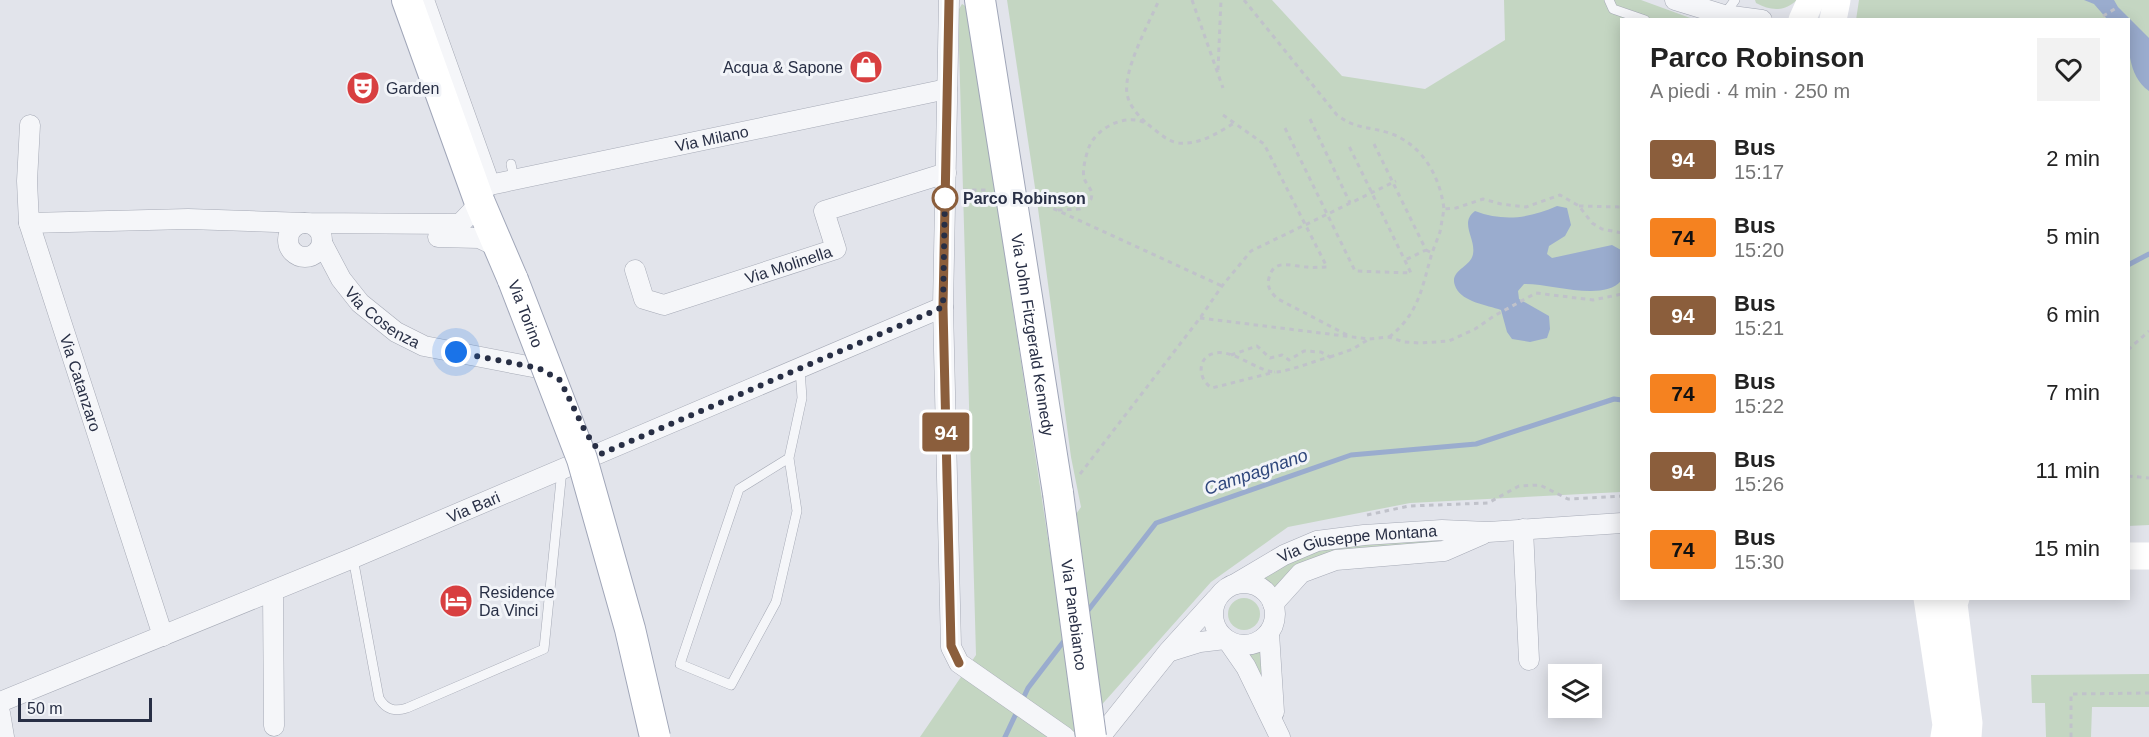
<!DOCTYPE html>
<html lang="it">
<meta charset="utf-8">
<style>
:root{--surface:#fff;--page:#f2f2f2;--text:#222;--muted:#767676}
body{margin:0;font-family:Arial,sans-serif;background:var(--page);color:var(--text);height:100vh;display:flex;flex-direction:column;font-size:22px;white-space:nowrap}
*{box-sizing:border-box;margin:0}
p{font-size:20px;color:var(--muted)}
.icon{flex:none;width:33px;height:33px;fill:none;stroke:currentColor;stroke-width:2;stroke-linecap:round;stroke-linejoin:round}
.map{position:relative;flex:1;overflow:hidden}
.sheet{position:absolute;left:1620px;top:18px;width:510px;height:582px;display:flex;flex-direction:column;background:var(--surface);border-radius:0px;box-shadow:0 3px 15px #0003}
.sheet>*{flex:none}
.badge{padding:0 12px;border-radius:4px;font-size:21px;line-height:39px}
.controls{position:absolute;left:1548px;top:664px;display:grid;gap:12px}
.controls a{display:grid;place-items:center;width:54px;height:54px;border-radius:0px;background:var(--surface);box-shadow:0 3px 15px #0003;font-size:30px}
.scale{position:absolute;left:18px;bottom:15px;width:134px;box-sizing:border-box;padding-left:6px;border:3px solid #282f45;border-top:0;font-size:16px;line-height:21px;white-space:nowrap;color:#282f45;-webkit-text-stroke:4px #f2f4f8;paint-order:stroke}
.you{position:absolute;width:30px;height:30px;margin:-15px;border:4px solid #fff;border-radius:50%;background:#1a73e8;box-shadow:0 0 0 9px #1a73e833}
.map>.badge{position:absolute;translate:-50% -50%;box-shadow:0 0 0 3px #fff}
.round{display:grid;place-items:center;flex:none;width:63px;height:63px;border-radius:0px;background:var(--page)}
.head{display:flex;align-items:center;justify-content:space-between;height:102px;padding:0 30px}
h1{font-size:28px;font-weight:800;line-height:45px}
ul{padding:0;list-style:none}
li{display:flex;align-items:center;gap:18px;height:78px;padding:0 30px}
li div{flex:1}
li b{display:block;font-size:22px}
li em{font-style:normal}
li .badge{min-width:66px;font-weight:700;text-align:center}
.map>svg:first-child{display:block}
.green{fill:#c4d6c2}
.water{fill:#9aacce}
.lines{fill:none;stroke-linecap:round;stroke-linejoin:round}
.stream{stroke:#9aacce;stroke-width:5}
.lane-casing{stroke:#a6aab6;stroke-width:10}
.street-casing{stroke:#a6aab6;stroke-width:21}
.primary-casing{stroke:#a0a6b8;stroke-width:32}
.path{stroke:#c0c2ca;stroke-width:3;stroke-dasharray:4.5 4.5;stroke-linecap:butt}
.lane{stroke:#f5f6f9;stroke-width:9}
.street{stroke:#f5f6f9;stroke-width:20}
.secondary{stroke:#fff;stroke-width:27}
.primary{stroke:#fff;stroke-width:30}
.primary-bridge-casing{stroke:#a0a6b8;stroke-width:32;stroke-linecap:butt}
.primary-bridge{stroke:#fff;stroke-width:30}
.line-casing{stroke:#fff;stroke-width:14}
.line{stroke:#8b5e3c;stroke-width:9}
.walk{stroke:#282f45;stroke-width:6;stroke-dasharray:0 10.8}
.stop-dot{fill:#fff;stroke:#8b5e3c;stroke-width:3}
.labels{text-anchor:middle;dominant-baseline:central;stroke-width:6;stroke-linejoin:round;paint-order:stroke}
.poi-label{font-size:16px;fill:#282f45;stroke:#f2f4f8;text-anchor:start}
.street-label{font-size:16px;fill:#282f45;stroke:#f2f4f8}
.stop-label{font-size:16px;font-weight:bold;fill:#282f45;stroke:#f2f4f8;text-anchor:start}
.water-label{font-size:18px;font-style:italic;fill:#2f477c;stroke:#f2f4f8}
</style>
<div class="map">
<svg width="2149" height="737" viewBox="0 0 2149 737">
<rect width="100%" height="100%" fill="#e2e4eb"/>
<g class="green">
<path d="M1007,0H1272L1342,76L1425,89L1505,40L1504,0H1641L1693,19L1622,20L1621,492L1410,503L1288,527L1211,582L1073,737H920L976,655L958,11L962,4L967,7L1050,552L1081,507L1071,457L1037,201Z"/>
<path d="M1755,0H1797C1784,12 1771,11 1756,3Z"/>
<path d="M1859,0H2149V525L2128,526V20H1856Z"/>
<path d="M1442,535L1458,541L1335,556L1274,596L1265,586L1252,581L1318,548Z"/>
<circle cx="1244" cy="614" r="16"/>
<path d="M1263,643L1269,703L1236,647L1251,649Z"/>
<path d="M2149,674V707H2092L2091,737H2046L2045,703H2032L2031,675Z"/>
</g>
<g class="water">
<path d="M2084,0H2114L2118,7L2149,38V91C2127,76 2128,43 2128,20L2107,19L2094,4Z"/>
<path d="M1557,206L1567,208L1571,225L1565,236L1549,246L1547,254L1552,258L1612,245L1621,250V281C1603,302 1549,283 1524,284L1518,291L1519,299L1549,316L1550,329L1547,338L1530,342L1512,339L1507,332L1501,310C1487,305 1463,302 1456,288C1447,270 1471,268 1473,254C1476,238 1459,223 1475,211C1504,222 1530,218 1557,206Z"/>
</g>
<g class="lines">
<g class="stream">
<path d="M2128,265L2149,254"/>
<path d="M1086,613L1156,523L1351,455L1476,444L1614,399L1622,400"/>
<path d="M1005,737L1028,688L1067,637"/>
</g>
<defs>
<g id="lane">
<path d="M1609,0L1613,9L1645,20"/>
<path d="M1724,15L1735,0"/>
<path d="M511,164L514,179"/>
<path d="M789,458L797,511L776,602L731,685L680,664L739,489L789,458L802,398L800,369"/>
<path d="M353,558L379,698C386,710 395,712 407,708L544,649L562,470"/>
</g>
<g id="street">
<path d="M424,0L490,185"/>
<path d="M949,0L943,307L951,647L959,663L1065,737"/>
<path d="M1675,0L1724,15L1762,20"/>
<path id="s1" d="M30,125L27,181L29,223L163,636"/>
<path id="s2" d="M475,188L947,89"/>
<circle cx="305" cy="240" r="17"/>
<path d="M29,223L188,219L305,223L460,224L480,203"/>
<path d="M438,237L479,238L498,247"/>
<path id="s3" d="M322,243L341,279L360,303L396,332L424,346L538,368L553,376"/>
<path id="s4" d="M635,270L644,299L664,305L836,249L824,211L946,173"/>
<path d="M1523,529L1529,660"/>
<circle cx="1244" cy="614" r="31"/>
<path id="s5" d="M1235,584L1284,555L1317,541L1364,535L1442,530L1488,532L1622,523"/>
<path d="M273,591L274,726"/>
<path d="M1273,604L1301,573L1336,560L1444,551L1483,534"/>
<path d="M1269,633L1274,712"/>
<path d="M1228,641L1246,667L1280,737"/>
<path d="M1171,651L1200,642L1225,639"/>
<path id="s6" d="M0,702L353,558L943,307"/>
<path d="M0,713L4,737"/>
<path d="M1100,737L1168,652L1216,599"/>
</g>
<g id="primary">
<path d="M407,0L480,203L513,280"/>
<path id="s7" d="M980,0L1058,493"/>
</g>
</defs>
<use href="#lane" class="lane-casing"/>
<use href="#street" class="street-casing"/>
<use href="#primary" class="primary-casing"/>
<g class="path">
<path d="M1192,0L1223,88"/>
<path d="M1244,0L1337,115C1357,130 1368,126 1389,133C1422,144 1440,176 1444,209"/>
<path d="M2103,16L2118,7"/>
<path d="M1218,70L1221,0"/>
<path d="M1223,115L1264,144L1327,267C1320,267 1313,268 1307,267C1293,267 1274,257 1269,278C1266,287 1272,294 1278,299L1349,336"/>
<path d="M1310,119L1350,203"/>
<path d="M1145,122C1137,114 1129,105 1127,94C1123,70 1149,23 1159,0"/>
<path d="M1285,128L1355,271L1411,273L1349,146"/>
<path d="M1374,144L1426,250L1405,260"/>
<path d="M963,190H987"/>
<path d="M1037,201L1222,286"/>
<path d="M1579,206L1622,207"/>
<path d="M1058,210L1080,209L1091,199C1094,189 1087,187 1084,178C1082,170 1086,155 1089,147C1097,127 1128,112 1147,124C1158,131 1165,141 1179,143C1199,145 1218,133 1234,123"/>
<path d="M1426,250L1432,253L1440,232L1444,209L1456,208L1483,199L1501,204L1526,207L1560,195L1579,206L1592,223L1602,229L1622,233"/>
<path d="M1200,318L1369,339L1389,337L1404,342L1420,343L1449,341L1475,329L1494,316L1536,293L1593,300L1622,294"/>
<path d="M1389,337C1419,314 1422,287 1432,253"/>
<path d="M2128,350L2149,331"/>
<path d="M1231,355L1257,346L1270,358L1282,355L1289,360L1304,351L1321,352L1330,357C1314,361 1293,370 1277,372C1259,373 1234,349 1215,353C1196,357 1198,380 1212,388L1275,372"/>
<path d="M1330,357L1353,349L1369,339"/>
<path d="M1080,474L1200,318L1222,286L1251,251L1396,181"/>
<path d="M2128,476L2149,478"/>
<path d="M1367,515L1409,506L1488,503L1519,486L1540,485L1568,499L1622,496"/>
<path d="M2071,737V694L2149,693"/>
</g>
<use href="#lane" class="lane"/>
<use href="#street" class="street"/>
<g class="secondary">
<path d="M1802,20L1811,0"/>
<path d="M1833,20L1837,0"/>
<path d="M2128,556H2149"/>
<path d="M1927,598L1946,725L1944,737"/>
<path d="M1956,598L1954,604L1969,723L1968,737"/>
</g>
<use href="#primary" class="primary"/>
<defs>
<g id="primary-bridge">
<path id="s8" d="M513,280L582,459L630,629L655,737"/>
<path id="s9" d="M1058,493L1091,737"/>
</g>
</defs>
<use href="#primary-bridge" class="primary-bridge-casing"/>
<use href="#primary-bridge" class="primary-bridge"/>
</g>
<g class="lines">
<defs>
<path id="line" d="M949,0L943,307L951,646L959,663"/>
</defs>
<use href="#line" class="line-casing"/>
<use href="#line" class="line"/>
<path class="walk" d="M456,352L538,368L560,380L586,433L601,454L943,307L945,195V198"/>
</g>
<defs>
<symbol id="shop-disc" viewBox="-11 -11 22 22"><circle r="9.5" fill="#d83f40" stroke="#f2f4f8"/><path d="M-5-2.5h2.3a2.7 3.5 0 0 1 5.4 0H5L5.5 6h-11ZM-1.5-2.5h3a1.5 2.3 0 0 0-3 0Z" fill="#fff"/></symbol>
<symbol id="theatre-disc" viewBox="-11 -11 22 22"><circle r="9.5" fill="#d83f40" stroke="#f2f4f8"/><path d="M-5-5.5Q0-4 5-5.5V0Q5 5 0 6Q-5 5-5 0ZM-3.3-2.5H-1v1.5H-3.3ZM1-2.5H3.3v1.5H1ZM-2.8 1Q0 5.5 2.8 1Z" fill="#fff"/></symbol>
<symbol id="hotel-disc" viewBox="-11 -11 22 22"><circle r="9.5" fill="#d83f40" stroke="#f2f4f8"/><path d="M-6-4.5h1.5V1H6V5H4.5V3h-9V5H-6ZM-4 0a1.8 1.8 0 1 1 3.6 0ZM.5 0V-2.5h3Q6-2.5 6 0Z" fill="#fff"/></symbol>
</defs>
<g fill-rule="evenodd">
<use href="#shop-disc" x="847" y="48" width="38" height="38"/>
<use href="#theatre-disc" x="344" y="69" width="38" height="38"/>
<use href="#hotel-disc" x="437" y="582" width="38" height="38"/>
</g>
<circle class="stop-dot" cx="945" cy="198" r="12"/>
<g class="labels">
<g class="poi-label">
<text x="843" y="67" text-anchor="end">Acqua &amp; Sapone</text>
<text x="386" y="88">Garden</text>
<text x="479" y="592">Residence<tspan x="479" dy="18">Da Vinci</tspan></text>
</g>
<g class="street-label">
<text stroke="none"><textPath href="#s2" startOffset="242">Via Milano</textPath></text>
<text stroke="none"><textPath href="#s4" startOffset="182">Via Molinella</textPath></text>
<text stroke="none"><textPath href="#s3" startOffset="98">Via Cosenza</textPath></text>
<text stroke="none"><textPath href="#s8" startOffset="36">Via Torino</textPath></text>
<text stroke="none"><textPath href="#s7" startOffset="339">Via John Fitzgerald Kennedy</textPath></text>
<text stroke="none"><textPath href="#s1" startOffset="266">Via Catanzaro</textPath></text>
<text stroke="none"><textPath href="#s6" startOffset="512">Via Bari</textPath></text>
<text stroke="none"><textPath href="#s5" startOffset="132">Via Giuseppe Montana</textPath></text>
<text stroke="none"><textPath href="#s9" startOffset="123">Via Panebianco</textPath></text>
</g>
<g class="stop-label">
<text x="963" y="198">Parco Robinson</text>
</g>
<g class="water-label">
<text transform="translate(1256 472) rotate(-19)">Campagnano</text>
</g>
</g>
</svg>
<div class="controls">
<a><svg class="icon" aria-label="layers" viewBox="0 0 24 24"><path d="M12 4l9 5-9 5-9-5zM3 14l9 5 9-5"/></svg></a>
</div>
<div class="scale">50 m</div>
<div class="you" style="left:456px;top:352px"></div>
<b class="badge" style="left:946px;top:432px;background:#8b5e3c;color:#fff">94</b>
<section class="sheet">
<div class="head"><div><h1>Parco Robinson</h1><p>A piedi · 4 min · 250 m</p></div><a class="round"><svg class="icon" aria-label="heart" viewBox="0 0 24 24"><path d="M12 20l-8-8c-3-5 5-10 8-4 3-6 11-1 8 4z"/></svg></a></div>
<ul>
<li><span class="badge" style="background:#8b5e3c;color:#fff">94</span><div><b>Bus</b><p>15:17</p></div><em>2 min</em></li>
<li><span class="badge" style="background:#f58220;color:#111">74</span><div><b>Bus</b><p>15:20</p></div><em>5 min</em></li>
<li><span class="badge" style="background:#8b5e3c;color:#fff">94</span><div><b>Bus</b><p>15:21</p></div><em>6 min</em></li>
<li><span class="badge" style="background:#f58220;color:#111">74</span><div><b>Bus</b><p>15:22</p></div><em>7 min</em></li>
<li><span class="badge" style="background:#8b5e3c;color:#fff">94</span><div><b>Bus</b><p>15:26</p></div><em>11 min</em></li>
<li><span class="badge" style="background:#f58220;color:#111">74</span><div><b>Bus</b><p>15:30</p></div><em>15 min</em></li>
</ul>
</section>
</div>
